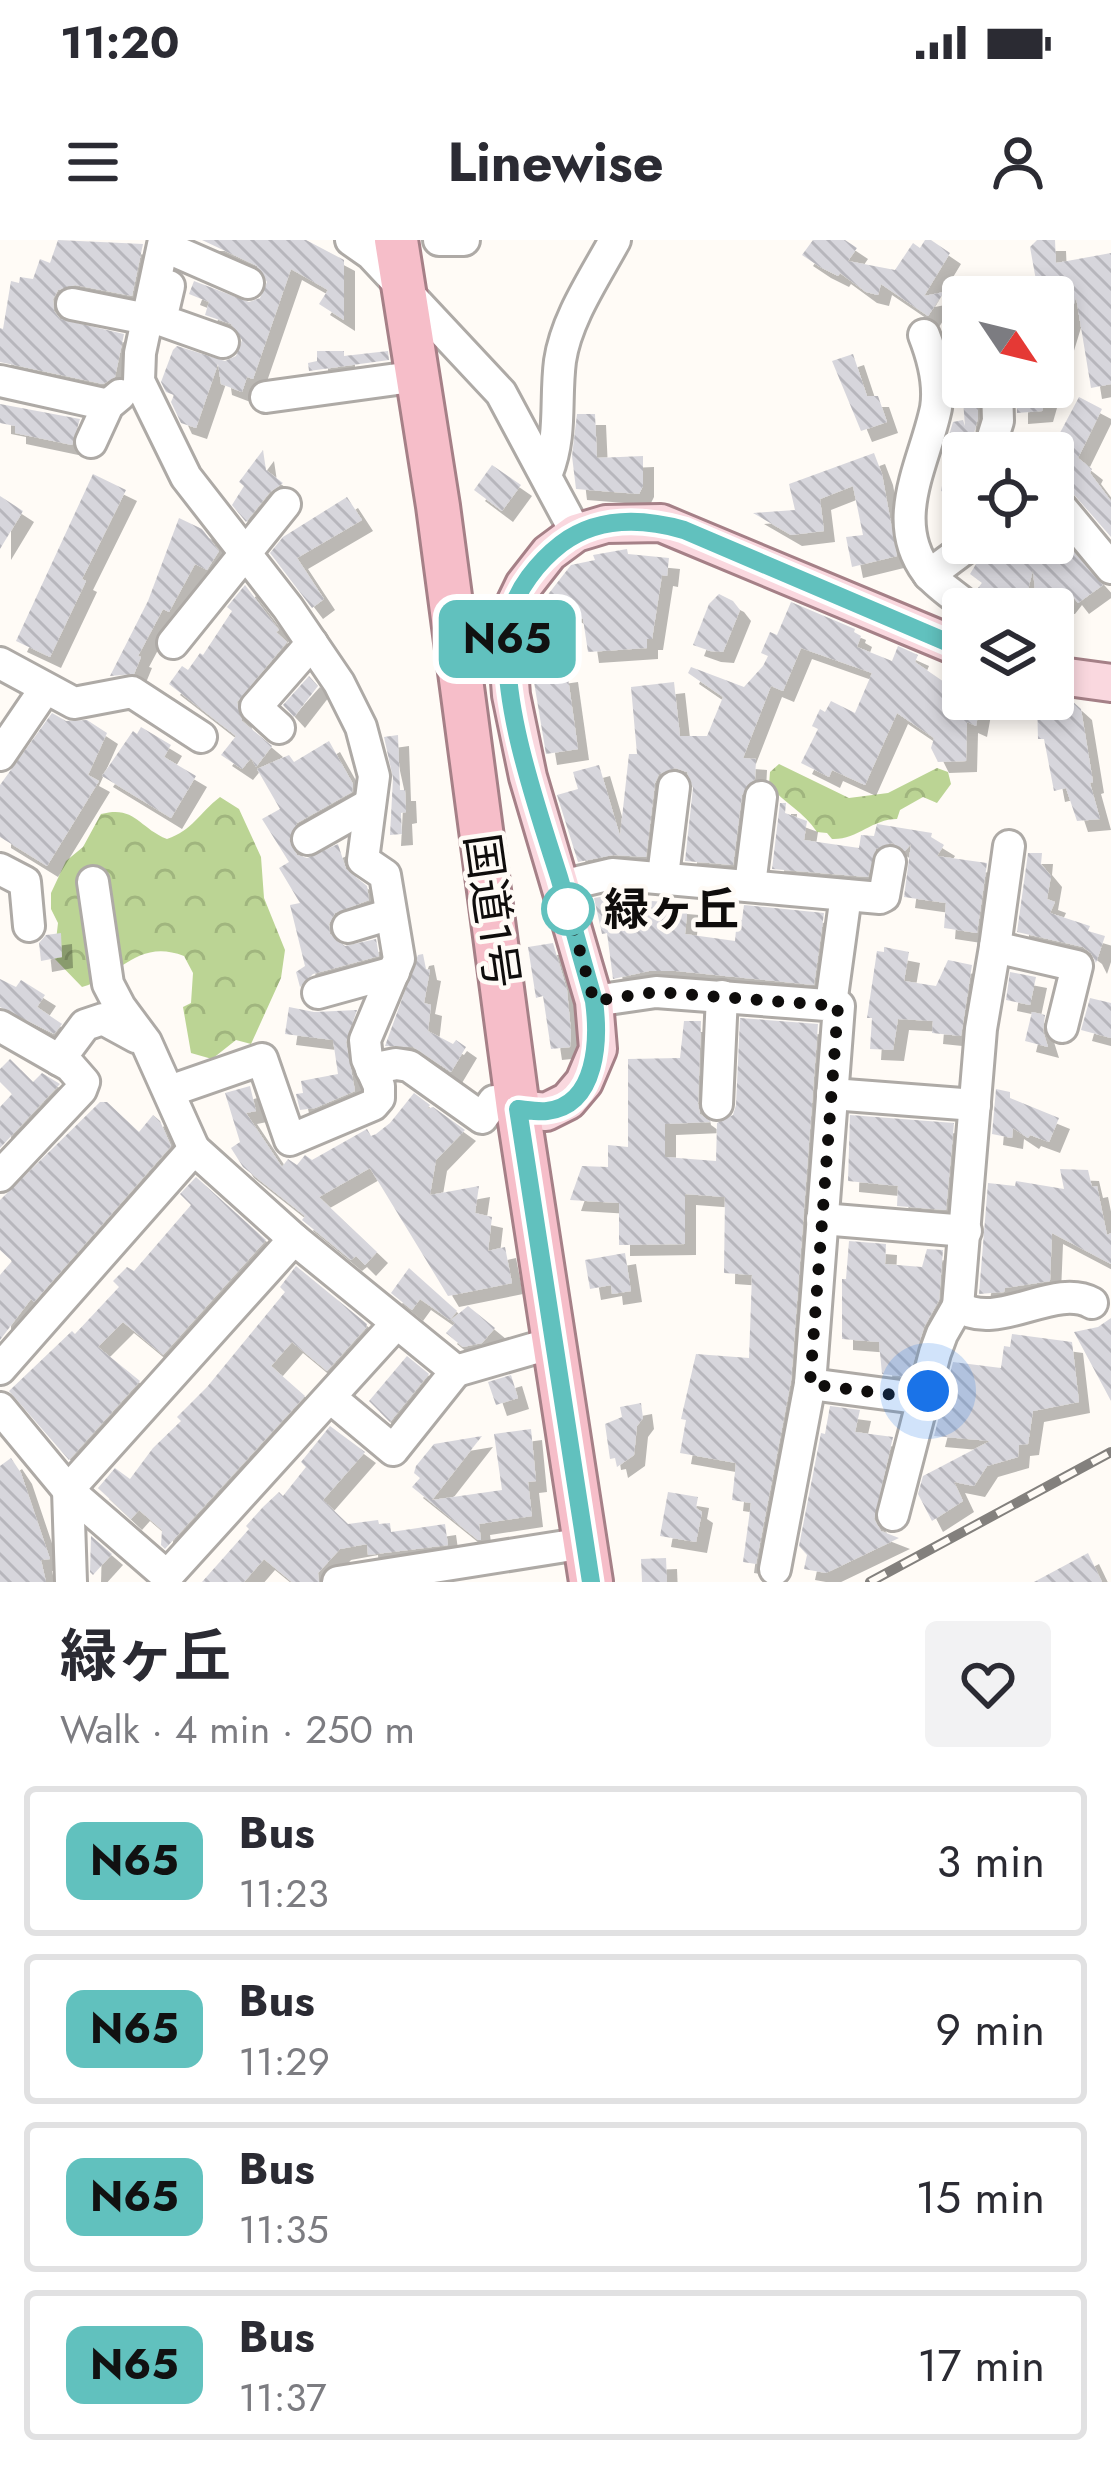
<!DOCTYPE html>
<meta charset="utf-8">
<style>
:root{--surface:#fff;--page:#f2f2f3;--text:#2b2b33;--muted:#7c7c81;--line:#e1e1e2}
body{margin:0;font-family:Jost,"Noto Sans JP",sans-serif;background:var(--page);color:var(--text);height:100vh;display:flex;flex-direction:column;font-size:45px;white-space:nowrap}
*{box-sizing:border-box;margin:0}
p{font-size:39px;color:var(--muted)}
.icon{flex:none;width:66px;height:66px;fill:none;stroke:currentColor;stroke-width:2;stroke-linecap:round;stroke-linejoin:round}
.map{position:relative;height:1342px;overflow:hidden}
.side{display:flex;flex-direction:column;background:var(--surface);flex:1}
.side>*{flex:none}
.badge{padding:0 24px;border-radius:18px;font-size:42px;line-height:78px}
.needle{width:78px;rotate:125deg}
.tools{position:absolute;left:942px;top:36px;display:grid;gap:24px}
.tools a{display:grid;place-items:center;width:132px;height:132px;border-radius:12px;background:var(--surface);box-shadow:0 6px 18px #0003;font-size:60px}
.you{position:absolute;width:60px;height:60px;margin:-30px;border:9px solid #fff;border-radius:50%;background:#1a73e8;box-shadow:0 0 0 18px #1a73e833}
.map>.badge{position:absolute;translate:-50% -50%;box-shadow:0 0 0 6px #fff}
.round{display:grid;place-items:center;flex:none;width:126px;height:126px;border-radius:12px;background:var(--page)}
.head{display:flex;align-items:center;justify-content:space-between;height:204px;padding:0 60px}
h1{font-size:57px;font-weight:700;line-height:90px}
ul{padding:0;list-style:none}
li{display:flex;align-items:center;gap:36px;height:150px;margin:0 24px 18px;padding:0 36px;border:6px solid var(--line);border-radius:12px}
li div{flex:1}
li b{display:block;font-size:45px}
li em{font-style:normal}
li .badge{min-width:132px;font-weight:700;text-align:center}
.status{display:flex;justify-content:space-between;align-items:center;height:84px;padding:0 60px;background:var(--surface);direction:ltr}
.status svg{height:33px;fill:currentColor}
header{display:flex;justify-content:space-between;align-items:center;height:156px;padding:0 60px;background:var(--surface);font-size:54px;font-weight:700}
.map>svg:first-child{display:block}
.forest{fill:url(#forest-crowns)}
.building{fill:url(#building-back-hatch);filter:url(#shadow)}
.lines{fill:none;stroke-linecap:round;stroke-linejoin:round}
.minor-casing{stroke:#aeaaa6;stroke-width:36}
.major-casing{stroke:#a58087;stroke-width:42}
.highway-casing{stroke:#a58087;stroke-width:48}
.minor{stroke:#fff;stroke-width:30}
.major{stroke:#fad8df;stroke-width:36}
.highway{stroke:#f6bec9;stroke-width:42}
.rail-casing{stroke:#83807d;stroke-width:10}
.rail{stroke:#fffbf6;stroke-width:6;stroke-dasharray:18;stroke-linecap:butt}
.line-casing{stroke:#fff;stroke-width:27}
.line{stroke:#61c1be;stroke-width:18}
.walk{stroke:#0f0d0c;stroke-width:12;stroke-dasharray:0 21.6}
.stop-dot{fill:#fff;stroke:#61c1be;stroke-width:6}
.labels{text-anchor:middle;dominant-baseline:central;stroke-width:9;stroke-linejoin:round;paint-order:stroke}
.stop-label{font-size:45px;font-weight:bold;fill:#0f0d0c;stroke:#fffbf6;text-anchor:start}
.street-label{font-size:45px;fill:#0f0d0c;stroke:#fffbf6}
</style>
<div class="status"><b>11:20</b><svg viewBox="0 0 49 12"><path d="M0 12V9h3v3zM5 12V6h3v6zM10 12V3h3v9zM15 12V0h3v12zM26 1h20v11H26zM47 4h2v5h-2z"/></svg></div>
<header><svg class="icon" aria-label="menu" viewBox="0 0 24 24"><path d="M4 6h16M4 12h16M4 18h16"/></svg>Linewise<svg class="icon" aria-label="person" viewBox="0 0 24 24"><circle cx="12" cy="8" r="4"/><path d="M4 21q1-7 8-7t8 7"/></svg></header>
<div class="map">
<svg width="1111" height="1342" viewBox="0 0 1111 1342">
<defs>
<pattern id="forest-crowns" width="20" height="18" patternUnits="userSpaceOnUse" patternTransform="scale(3)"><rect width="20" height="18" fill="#bbd494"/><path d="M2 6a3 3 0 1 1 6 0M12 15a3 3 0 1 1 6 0" fill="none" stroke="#a0b57e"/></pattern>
<pattern id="building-back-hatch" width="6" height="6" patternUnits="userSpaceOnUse" patternTransform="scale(3)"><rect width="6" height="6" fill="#d7d6dc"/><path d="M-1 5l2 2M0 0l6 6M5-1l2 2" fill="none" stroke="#b7b6bc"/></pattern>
<filter id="shadow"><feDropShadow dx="11" dy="11" stdDeviation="0" flood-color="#0004"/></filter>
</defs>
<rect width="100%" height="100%" fill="#fffbf6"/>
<g class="forest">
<path d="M779,524L849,558L888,553L937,528L948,532L951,544L937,563L923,557L900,570L897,579C872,579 857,600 832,599L827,593L817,592C804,572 784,563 769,545L770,532Z"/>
<path d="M220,557L239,569L261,617L264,658L285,710L281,738L251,804L236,800L212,819L191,813L183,767L191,763L193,733L184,716C138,698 120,736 82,747L54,718L58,683L51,669V653L66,621L83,607L101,574C135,565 138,587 167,599C193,590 198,574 220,557Z"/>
</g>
<g class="building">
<path d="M58,0L143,4L132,56L75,45L58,50L53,59L54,71L60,79L124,94L115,137L103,144L0,122V88L3,89L11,41L19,43L20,37L33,39L40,19L50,23Z"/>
<path d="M202,0H306L344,20V80L319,64L328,50L291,29L253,139L247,137L242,152L221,144L218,124L196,188L181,183L171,162L174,155L166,152L161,142L173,110L177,106L225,121L236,116L242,100L231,84L205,75L209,62L189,54L194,41L249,62L260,58L267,42L257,26Z"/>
<path d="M813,0H845L857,8L848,21L895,30L913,3L920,8L925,0H931L950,13L924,56L944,52L928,76L881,44L878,55L866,52L840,33L838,36L820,27L802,15Z"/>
<path d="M1037,0H1055L1056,23L1111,13V144L1091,148L1076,57L1062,103L1055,57H1039L1030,7Z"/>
<path d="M317,111H344V116L388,111L389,120L309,131L308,123L317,121Z"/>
<path d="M853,114L867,156H878L887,182L861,191L832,121Z"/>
<path d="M962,147H978V178L969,213H963V258L941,251L948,214L944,212L953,182L963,180L965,186Z"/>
<path d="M1017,147L1048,150L1042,171L1017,173Z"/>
<path d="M1079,157L1102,169L1078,218L1092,229L1090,233L1111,261V297L1063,242L1070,236L1053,225V206Z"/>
<path d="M0,164L80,179L72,205L15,193V186L0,183Z"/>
<path d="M577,174H595L597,218L643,216V246L639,254L576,249L572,216Z"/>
<path d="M263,210L266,230L283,243L270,252L246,282L232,265L244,246L239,242Z"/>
<path d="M874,213L882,234L897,316L852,327L846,297L863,295L853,246L820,259L824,291L791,295L753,273L795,270L789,244Z"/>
<path d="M492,225L521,245L502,271L474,250Z"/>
<path d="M93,234L126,250L82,339L86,341L50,417L16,401Z"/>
<path d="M0,256L23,271L0,309Z"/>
<path d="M347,257L362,280L297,318L324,359L312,368L270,313L283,297Z"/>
<path d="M179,278L202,289L219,311L207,330L195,324L169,372L163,369L138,416L141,417L134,434L110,436L148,361Z"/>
<path d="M1053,289L1103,345L1078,363L1071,354L1064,363L1036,362L1033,330L1025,362L1009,361L1003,369H994L977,349L982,343L970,334L976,324L998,303H1053Z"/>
<path d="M627,309L628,314L669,318L667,336L662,335L652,399H647V408L588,412L583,379L546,357L571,325L595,320L593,315Z"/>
<path d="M245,345L279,390L276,392L287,402L237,462L242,481L272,506L256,527L251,518L242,529L221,515L236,496L169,444L182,426L188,430L200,413L203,415L232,371L227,367Z"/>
<path d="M719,354L733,361L740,370L723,412L710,411L693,405L709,364Z"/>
<path d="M791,362L855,389L854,392L861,396L857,407L892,421L898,406L918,415L915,422L963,455V459H981L976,486L967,482L966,521L938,522L931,508L934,498L897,473L865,545L832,530L829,537L801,523L818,489L812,486L820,469L825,472L831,461L855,473L872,433L801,408L783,451L771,446L743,518L756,519L755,539L742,555L733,625L685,621L693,548L687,532L675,528L659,534L655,543L646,617L613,615L578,622L557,555L578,549L573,532L599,525L620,596L629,514H637L631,447L674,442L680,496H707L723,457L688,433L691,427L744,447L763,426L768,416L761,413L770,392L777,395Z"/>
<path d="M567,431L578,509L546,514L533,436Z"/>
<path d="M309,436L318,446L294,477L283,465Z"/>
<path d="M1037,460H1071L1081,469L1093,542L1090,543L1100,579L1077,581L1066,548L1054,551L1044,499H1038Z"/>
<path d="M52,473L66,481L87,480L107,493L88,535L99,541L47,626L0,597V545Z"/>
<path d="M141,487L171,505L164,517L196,536L171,578L102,536L133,491L137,494Z"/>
<path d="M398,495L400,550H405L406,572L401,573L402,594L390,595L393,538L384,497Z"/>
<path d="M329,501L353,544L352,552L297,583L289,600L297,615L307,618L338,604L346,629L367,646L369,660L335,673L329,684L330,694L345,706L376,699L379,716L313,734L300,747L296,732L305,726L290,665L300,663L279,628L289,622L262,579L280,569L257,529L289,515L294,522Z"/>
<path d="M780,563H786L785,573L807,581L804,600L859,608L861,595L874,596L877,584L932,593L931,597L944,605L937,616L987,623L977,693L944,688L946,663L904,657L911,604L905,611L892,603L876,609L868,637L772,629Z"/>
<path d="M1028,613H1042L1041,624L1051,636L1047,659L1055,662L1050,673L1090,686L1088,691L1105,696L1096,723L1091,713L1083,707L1017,692Z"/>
<path d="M618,654L624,671L652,661L688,664L685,694L735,701L737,679L742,680L744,665L824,673L814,745L676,731H649L613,739L607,693L602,694L594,658Z"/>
<path d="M61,693L62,717L41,721L39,703L46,695Z"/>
<path d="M553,703L567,750L571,792L570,807L551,809L543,756L536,758L528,707Z"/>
<path d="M884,707L909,712L904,741L936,746L948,720L972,725L961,796L932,793L933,781L898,779L893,810L870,809L872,778H867L877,711L884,712Z"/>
<path d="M423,714L426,729L430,730L424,763L431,765L428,791L453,804L456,800L466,807L451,832L413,807L385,806L418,715Z"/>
<path d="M1010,732L1036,737L1030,765L1006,760Z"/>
<path d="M0,739L16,747L21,740L45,755L37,767L62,784L54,794L0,767Z"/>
<path d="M1090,758L1111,763V798L1081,790Z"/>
<path d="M289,767L314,772L357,770L346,802L355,851L315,868L300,870L296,854L303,853L301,841L338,834L333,800L285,794Z"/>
<path d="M1032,772L1045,775L1043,791L1048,807L1025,801Z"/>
<path d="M740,778L818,784L791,1141L756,1324L743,1322L751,1263L732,1260L736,1223L680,1213L686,1180L681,1179L696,1114L749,1118L752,1035L724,1033L725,957L685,954V1004L619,1005V963L570,960L582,926L608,927V905L628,907V819L680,818L684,781H701L698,864L700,874L711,882L665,884V917L716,921L717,883L733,875L736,865Z"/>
<path d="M10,819L33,842L42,833L60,844L0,908V867L12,854L0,842V829Z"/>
<path d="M250,846L256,871L246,873L282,927L288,919L297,925L305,915L312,920L367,889L371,896L376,894L390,883L414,853L430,865L427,869L433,867L465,890L436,920L430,955L479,946L475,973L492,977L488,1011L505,1007L512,1043L448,1056L370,928L319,957L377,1012L365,1025L356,1016L351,1020L302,980L305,976L243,927L231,908L240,902L225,853Z"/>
<path d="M996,849L1010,852V858L1059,878L1049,902L1030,895L1028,898L1013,888L1012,898L992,894Z"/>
<path d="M100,862H107L139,892L153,875L160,881L171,906L34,1062L31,1059L0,1100V1035L12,1021L0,1010V960Z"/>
<path d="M850,875L954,883L946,970L897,966L898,946L848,941Z"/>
<path d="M1060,929L1088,930L1092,947L1097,946L1107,995L1111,993V1024L1052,993L1050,1041L1005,1048L1004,1052L979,1054L988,943L1015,946L1016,941L1064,949Z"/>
<path d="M196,937L266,1000L163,1115L123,1082L98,1107L140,1141L69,1220L9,1151L72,1091L75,1094L119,1047L113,1041L127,1027L134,1031L191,965L180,954Z"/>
<path d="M849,1001L886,1004L885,1024L922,1027L927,1009L943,1010L939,1060L924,1087L909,1137L882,1134L879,1102L842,1099V1039H846Z"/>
<path d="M625,1013L631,1051L612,1054L611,1045L590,1049L585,1020Z"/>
<path d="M296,1026L367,1084L366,1088L327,1131L292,1102L271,1126L305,1156L165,1309L161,1305L162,1290L139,1270L131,1279L98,1248L115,1228L130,1239L153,1208L181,1181L177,1177L207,1147L285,1052L280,1047Z"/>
<path d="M409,1028L457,1071L450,1080L420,1059L412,1070L391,1053Z"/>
<path d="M468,1066L495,1088L482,1103L463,1107L446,1093L455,1083L451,1080Z"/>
<path d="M1111,1078V1161L1074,1092L1098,1087Z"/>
<path d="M1012,1094L1072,1102L1079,1162L1033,1171L1028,1204L1019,1205L1018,1217L987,1226L974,1246L954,1242L963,1261L932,1281L918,1254L923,1236L990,1201L934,1196L953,1122L1001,1128L1004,1106L1010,1107Z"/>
<path d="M407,1116L429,1134L390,1182L369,1161Z"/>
<path d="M511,1135L518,1158L496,1165L488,1142Z"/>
<path d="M641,1163L643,1178L637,1186L634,1215L617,1227L615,1218L610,1219L605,1184L622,1177L620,1167Z"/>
<path d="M830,1166L860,1170L855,1192L893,1197L874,1279L881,1291L899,1298L826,1333L804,1329L807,1315L799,1306L821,1193L825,1194Z"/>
<path d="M330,1186L365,1212L323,1260L348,1284L378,1280L379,1284L390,1283L391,1292L445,1284L448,1305L368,1315L367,1304L340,1309L318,1333L319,1342H292L264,1319L244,1342H202L249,1289L246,1286L263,1267L279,1252L283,1256L306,1227L301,1222Z"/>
<path d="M531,1189L536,1241L528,1242L532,1276L479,1284L481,1300H478L412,1247L420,1238L414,1233L416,1226L434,1204L482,1196L432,1260L502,1250L494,1194Z"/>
<path d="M11,1218L21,1233L50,1319L41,1320L46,1342H0V1226Z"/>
<path d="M668,1252L698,1257L696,1268L702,1272L696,1302L660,1296Z"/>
<path d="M91,1296L112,1314L93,1335L90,1332Z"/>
<path d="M1088,1313L1102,1342H1034Z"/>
<path d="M666,1318L667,1342H642L641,1319Z"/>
</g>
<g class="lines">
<defs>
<g id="minor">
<path d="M164,0L140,113L139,141L186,237L288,368L339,443L361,487L374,536L363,620L385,635L399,719L365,800L367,819L379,846V858L373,865L290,900L262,819L170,851"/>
<path d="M351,0L371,14L501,153L576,293"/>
<path d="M439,0H464"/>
<path d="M177,12L248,43"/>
<path d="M169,46L161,80L223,102"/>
<path d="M72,64L147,79"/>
<path d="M924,95C933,118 940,143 936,168C925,222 888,280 927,332C938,346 957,357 970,369"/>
<path d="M0,141L108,165"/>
<path d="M266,157L419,136"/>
<path d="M91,202L108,165L120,155"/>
<path d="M988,213L998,181L997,147"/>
<path d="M547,233C562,195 555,160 560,121C566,79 595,37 615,0"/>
<path d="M1053,258L1111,328"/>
<path d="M929,335L972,303"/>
<path d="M173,403L285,264"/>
<path d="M0,423L74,463L132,452L201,497"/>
<path d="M279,488L256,467L312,403"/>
<path d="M0,515L45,449"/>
<path d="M308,599L370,564"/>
<path d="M0,629L25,642L29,686"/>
<path d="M663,636L674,547"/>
<path d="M93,642L108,744L120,767L146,802L194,909"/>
<path d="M750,645L761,557"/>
<path d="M561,646L612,634L880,658L884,656L890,622"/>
<path d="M348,687L391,674"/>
<path d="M995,707L1009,606"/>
<path d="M318,753L394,732"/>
<path d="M594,761L656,752L839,766L810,1144L775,1329"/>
<path d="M831,764L846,655"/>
<path d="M0,786L70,826L84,842L81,850L0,936"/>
<path d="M59,820L85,785L103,779L136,797"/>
<path d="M371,829L396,824L409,826L482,878L494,861L518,869"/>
<path d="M832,854L975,865"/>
<path d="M717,864L722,756"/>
<path d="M822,979L966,991"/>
<path d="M958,1066L981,789L995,707L1077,726L1062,787"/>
<path d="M0,1129L194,909L294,999L456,1131L556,1102"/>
<path d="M810,1144L924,1159"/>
<path d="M331,1158L393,1210L456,1131"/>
<path d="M0,1168L68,1250L167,1336L396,1084"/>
<path d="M893,1275L935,1113L942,1094L958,1066C997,1093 1054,1042 1092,1063"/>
<path d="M71,1342L68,1250L294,999"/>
<path d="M338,1342L585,1303"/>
</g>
<g id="major">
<path d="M1053,435L1111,443"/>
<path d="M518,869L546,872L568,861L584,842L598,809L594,761L528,537L511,455L507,402L510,374L524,345L549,313L576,293L606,284L661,283L963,409"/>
</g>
<path id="highway" d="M396,0L438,266L518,869L591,1342"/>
</defs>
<use href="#minor" class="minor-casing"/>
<use href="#major" class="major-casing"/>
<use href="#highway" class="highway-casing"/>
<use href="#minor" class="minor"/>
<use href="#major" class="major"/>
<use href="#highway" class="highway"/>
<defs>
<path id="rail" d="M870,1342L1111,1212"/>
</defs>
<use href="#rail" class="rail-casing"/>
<use href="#rail" class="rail"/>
</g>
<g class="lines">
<defs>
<path id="line" d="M591,1342L518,869C527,870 538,872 547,871C598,865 599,798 594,761C582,720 571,678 559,637C537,567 495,450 510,378C515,350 539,321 561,304C597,277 642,278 684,290L963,409"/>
</defs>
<use href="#line" class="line-casing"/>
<use href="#line" class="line"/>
<path class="walk" d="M568,669L594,761L656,752L838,766L810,1144L924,1159L928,1151"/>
</g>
<circle class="stop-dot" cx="568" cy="669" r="24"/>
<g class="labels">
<g class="stop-label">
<text x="604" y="669">緑ヶ丘</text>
</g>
<g class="street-label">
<text transform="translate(492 671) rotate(82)">国道1号</text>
</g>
</g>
</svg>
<div class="tools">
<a><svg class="needle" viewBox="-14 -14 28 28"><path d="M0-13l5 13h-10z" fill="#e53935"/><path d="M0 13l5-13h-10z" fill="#7c7c81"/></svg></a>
<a><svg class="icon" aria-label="locate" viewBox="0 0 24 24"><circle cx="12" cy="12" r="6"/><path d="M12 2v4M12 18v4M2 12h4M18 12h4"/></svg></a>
<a><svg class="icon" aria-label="layers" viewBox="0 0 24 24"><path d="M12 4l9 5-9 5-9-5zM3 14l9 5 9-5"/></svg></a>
</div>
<div class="you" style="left:928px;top:1151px"></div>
<b class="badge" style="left:507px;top:399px;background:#61c1be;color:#111">N65</b>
</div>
<section class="side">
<div class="head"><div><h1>緑ヶ丘</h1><p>Walk · 4 min · 250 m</p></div><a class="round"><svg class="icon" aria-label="heart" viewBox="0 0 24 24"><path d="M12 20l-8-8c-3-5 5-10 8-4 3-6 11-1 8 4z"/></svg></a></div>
<ul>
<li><span class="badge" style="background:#61c1be;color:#111">N65</span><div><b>Bus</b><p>11:23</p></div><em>3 min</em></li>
<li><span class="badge" style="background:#61c1be;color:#111">N65</span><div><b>Bus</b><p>11:29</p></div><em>9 min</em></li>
<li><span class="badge" style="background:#61c1be;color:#111">N65</span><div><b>Bus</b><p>11:35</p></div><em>15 min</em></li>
<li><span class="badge" style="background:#61c1be;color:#111">N65</span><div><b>Bus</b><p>11:37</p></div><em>17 min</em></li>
</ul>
</section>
